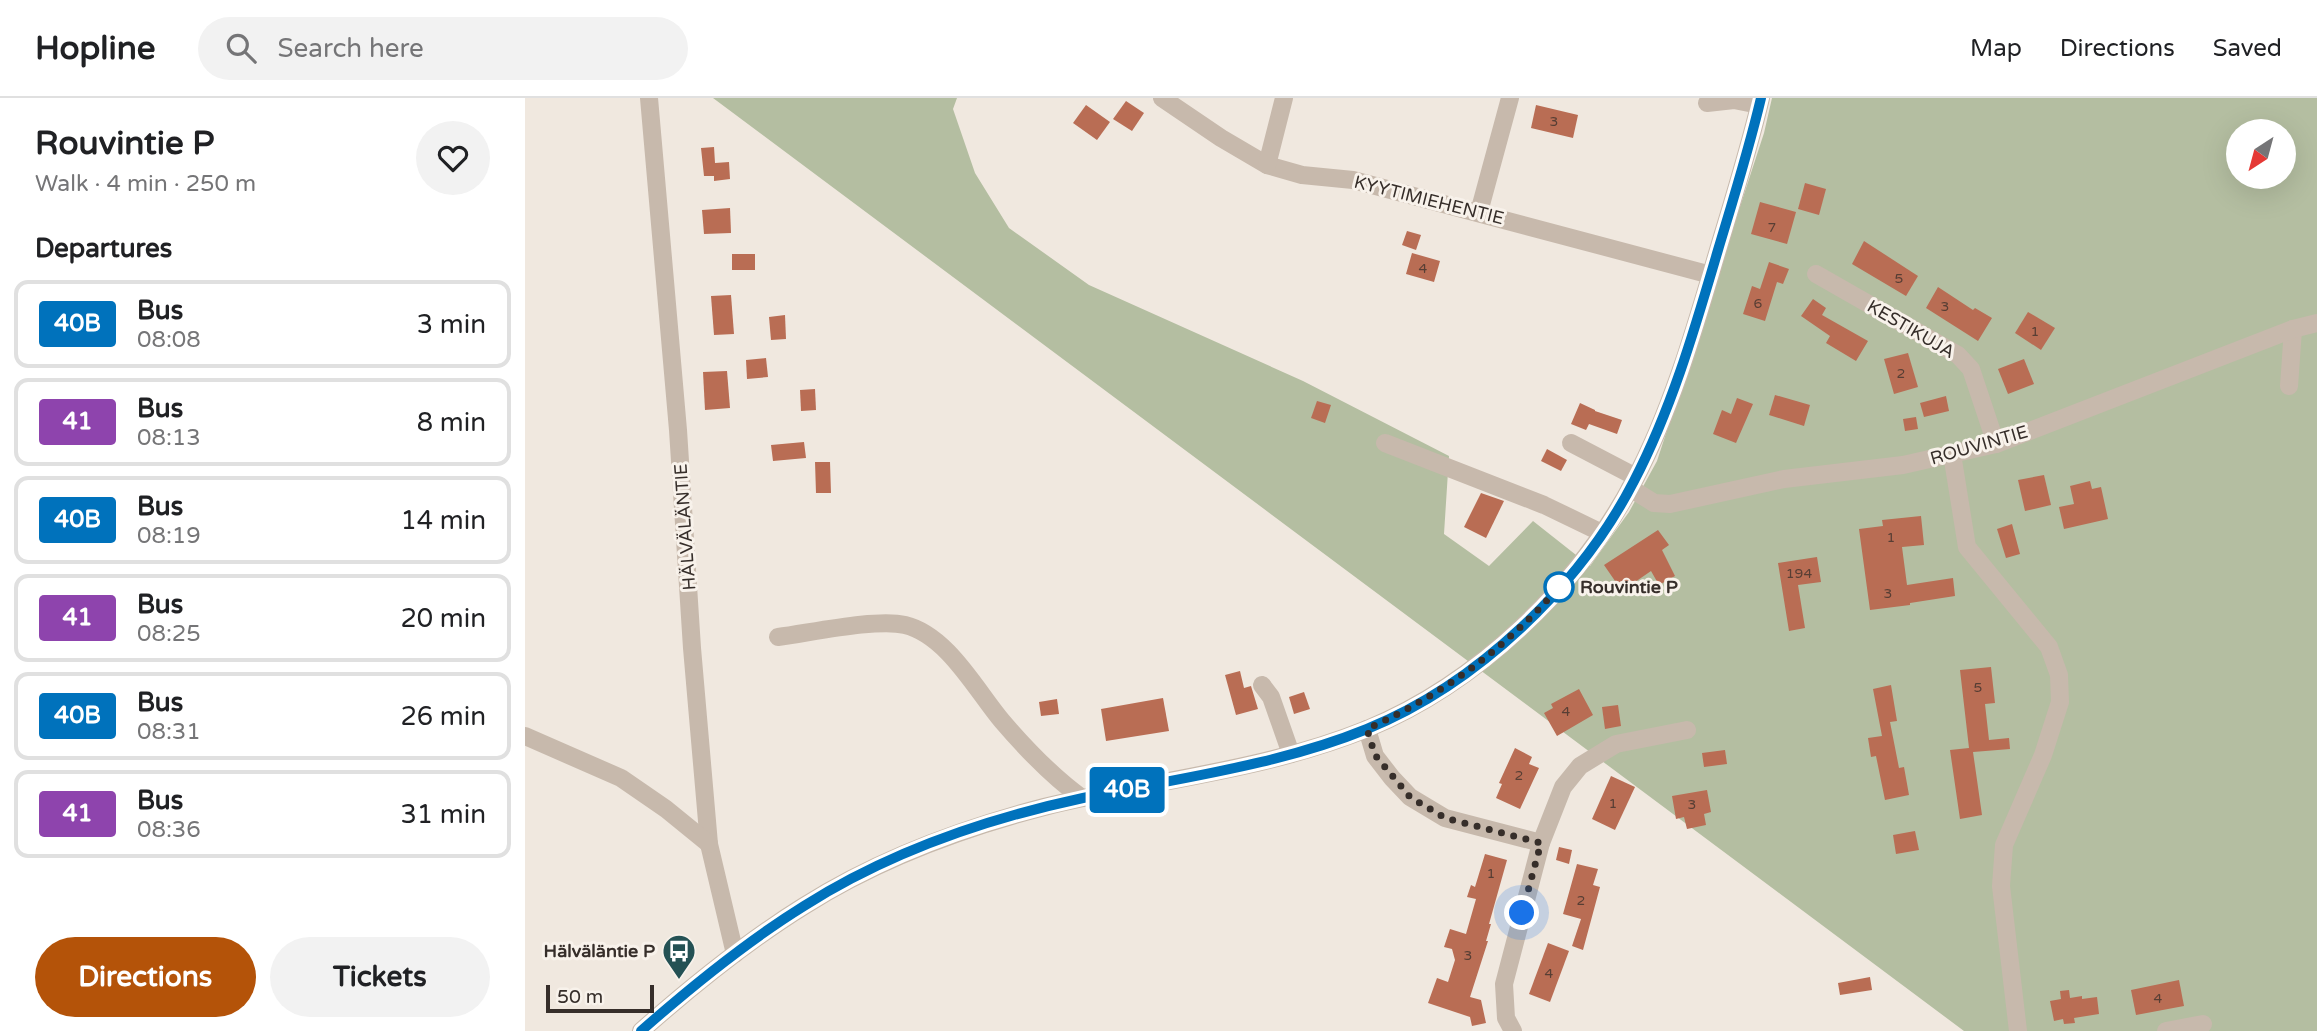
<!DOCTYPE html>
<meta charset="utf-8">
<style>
:root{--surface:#fff;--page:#f2f2f2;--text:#202124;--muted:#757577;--line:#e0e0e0;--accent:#b45309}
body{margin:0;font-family:"Varela Round",sans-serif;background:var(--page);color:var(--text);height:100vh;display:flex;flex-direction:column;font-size:26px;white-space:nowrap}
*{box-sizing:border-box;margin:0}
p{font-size:23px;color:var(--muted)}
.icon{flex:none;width:38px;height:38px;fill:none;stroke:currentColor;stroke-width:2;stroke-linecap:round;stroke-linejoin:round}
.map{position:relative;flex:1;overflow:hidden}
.drawer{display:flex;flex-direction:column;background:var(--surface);width:525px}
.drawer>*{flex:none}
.badge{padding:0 14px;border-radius:5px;font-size:24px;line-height:46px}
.needle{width:46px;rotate:216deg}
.fabs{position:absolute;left:1701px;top:21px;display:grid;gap:14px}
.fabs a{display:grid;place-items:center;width:70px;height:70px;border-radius:50%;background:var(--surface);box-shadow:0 7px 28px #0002;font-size:35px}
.scale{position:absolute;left:21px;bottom:18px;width:108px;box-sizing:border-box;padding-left:7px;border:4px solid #362e2a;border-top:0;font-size:19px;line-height:24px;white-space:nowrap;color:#362e2a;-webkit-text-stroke:5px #f8f2eb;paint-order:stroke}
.you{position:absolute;width:35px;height:35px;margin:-18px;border:5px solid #fff;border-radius:50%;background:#1a73e8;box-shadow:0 0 0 10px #1a73e833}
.map>.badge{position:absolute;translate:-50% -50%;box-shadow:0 0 0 4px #fff}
h2{padding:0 35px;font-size:26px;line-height:63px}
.round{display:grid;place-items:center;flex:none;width:74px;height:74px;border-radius:37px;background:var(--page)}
.head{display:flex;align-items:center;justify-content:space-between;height:119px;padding:0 35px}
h1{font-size:33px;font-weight:800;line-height:52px}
.cta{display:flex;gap:14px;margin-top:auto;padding:14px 35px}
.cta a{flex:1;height:80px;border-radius:42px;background:var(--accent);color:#fff;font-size:28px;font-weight:800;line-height:80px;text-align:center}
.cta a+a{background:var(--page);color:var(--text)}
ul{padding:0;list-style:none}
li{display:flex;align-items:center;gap:21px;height:88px;margin:0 14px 10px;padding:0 21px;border:4px solid var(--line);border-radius:14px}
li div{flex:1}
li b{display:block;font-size:26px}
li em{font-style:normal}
li .badge{min-width:77px;font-weight:700;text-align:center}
header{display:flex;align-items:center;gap:42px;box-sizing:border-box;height:98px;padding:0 35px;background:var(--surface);border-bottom:2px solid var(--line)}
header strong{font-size:33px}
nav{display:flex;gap:38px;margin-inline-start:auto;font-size:24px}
.search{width:490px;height:63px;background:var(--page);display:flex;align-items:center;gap:18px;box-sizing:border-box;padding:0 24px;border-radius:38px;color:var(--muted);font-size:26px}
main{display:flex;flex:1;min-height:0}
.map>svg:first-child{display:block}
.green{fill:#b4bea1;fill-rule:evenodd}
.building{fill:#b96d54}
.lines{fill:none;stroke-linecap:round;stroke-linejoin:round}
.minor{stroke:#c7b9ac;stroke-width:18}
.line-casing{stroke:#fff;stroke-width:16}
.line{stroke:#0072bc;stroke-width:10}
.walk{stroke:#362e2a;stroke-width:7;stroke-dasharray:0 12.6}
.stop-dot{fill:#fff;stroke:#0072bc;stroke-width:3.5}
.labels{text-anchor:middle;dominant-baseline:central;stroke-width:6;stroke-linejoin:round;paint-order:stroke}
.number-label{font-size:14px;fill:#573e34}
.street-label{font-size:18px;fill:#362e2a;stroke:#f8f2eb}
.stop-label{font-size:18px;font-weight:bold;fill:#362e2a;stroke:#f8f2eb;text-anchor:start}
.poi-label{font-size:18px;font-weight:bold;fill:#362e2a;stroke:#f8f2eb;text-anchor:end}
</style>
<header>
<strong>Hopline</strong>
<div class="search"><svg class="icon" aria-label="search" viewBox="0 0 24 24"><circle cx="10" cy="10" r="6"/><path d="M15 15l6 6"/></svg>Search here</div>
<nav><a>Map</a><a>Directions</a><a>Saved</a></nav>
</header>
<main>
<section class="drawer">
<div class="head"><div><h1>Rouvintie P</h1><p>Walk · 4 min · 250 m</p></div><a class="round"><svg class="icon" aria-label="heart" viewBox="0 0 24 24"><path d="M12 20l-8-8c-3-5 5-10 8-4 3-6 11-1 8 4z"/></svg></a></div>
<h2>Departures</h2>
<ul>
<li><span class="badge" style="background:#0072bc;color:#fff">40B</span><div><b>Bus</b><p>08:08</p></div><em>3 min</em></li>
<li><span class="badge" style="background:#8e44ad;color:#fff">41</span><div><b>Bus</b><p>08:13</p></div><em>8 min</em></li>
<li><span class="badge" style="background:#0072bc;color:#fff">40B</span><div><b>Bus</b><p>08:19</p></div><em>14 min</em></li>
<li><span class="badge" style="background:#8e44ad;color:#fff">41</span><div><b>Bus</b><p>08:25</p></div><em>20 min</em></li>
<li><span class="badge" style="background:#0072bc;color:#fff">40B</span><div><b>Bus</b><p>08:31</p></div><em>26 min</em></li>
<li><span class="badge" style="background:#8e44ad;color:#fff">41</span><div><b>Bus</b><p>08:36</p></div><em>31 min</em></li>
</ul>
<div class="cta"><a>Directions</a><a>Tickets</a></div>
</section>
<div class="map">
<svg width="1792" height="933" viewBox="0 0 1792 933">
<rect width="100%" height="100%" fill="#f0e8df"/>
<path class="green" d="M188,0H432L428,11L450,75L484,130L564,187L778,283L924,358L919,436L964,468L1008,423L1065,468L1104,414L1132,363L1239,35L1247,0H1792V933H1439ZM1713,33H1759V79H1713Z"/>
<g class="building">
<path d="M601,3L619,15L607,33L588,21Z"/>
<path d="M561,7L585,24L572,42L548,25Z"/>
<path d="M1011,7L1053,17L1048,40L1006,30Z"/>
<path d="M189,49L190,65L204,64L205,81L189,83V78H179L176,50Z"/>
<path d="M1280,85L1301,91L1294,117L1273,111Z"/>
<path d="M1235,104L1271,114L1262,146L1226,136Z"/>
<path d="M205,110L206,135L179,136L177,112Z"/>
<path d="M882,133L896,137L891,152L877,147Z"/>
<path d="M1339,143L1393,178L1381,198L1327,166Z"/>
<path d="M887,155L915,163L909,184L881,176Z"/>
<rect x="207" y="156" width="23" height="16"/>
<path d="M1244,164L1264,171L1258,186L1252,184L1240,223L1218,216L1227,188L1235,191Z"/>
<path d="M1413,189L1448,212L1450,210L1467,220L1453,243L1401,210Z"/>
<path d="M206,197L209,236L189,237L186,198Z"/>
<path d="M1288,201L1301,210L1297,217L1343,243L1331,263L1301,245L1305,238L1276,218Z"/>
<path d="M1503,214L1530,230L1516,252L1490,235Z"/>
<path d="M260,217L261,241L246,242L244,219Z"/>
<path d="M1383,255L1393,289L1369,296L1359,261Z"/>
<path d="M241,260L243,279L222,281L221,262Z"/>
<path d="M1499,261L1509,286L1483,296L1473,271Z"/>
<path d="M202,273L205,310L180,312L178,274Z"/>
<path d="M290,291L291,312L276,313L275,292Z"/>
<path d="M1250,297L1285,307L1279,328L1244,317Z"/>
<path d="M1421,298L1424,313L1399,319L1395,305Z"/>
<path d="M1212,300L1228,306L1211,345L1188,336L1197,312L1206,316Z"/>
<path d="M792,303L806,307L800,325L786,320Z"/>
<path d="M1055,305L1070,312V313L1097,322L1092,336L1064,326L1061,332L1046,326Z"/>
<path d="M1391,319L1393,331L1380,333L1378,321Z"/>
<path d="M279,344L281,360L248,363L246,347Z"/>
<path d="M1022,351L1042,362L1036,373L1016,363Z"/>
<path d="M290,364H305L306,395H291Z"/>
<path d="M1519,377L1526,407L1500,413L1493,382Z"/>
<path d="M1565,383L1567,391L1576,389L1583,421L1539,431L1534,409L1549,406L1545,388Z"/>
<path d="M956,395L979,403L961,440L939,429Z"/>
<path d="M1396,418L1399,447L1377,449L1382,487L1428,480L1430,498L1385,505V507L1345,512L1334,431L1358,428L1357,422Z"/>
<path d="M1487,426L1495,456L1481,460L1472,431Z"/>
<path d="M1133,432L1144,447L1137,452L1150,478L1134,487L1126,473L1097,493L1079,467Z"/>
<path d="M1292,459L1296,484L1273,487L1280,530L1264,533L1253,465Z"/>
<path d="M1466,569L1470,605L1460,606L1464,642L1484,640L1485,651L1448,654L1457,717L1435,721L1425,652L1444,650L1435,572Z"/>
<path d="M715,573L719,590L726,588L733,611L711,617L700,577Z"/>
<path d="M1366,587L1372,623L1365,624L1374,670L1379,669L1384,697L1360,702L1351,658L1346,659L1343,640L1357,638L1348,591Z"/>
<path d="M1054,591L1068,617L1032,638L1019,615L1028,610L1026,606Z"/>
<path d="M779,594L785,611L769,616L764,599Z"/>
<path d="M638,600L644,633L581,643L576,611Z"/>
<path d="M532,601L534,616L516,618L514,604Z"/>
<path d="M1093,607L1096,628L1080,631L1077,609Z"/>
<path d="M990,650L1007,659L1004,666L1014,670L995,711L971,700L977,686L974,685Z"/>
<path d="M1200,652L1202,666L1179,669L1177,655Z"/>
<path d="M1086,678L1110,689L1090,732L1067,721Z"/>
<path d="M1182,692L1186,714L1179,716L1181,727L1162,731L1159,719L1151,721L1147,698Z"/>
<path d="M1390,733L1394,752L1371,756L1368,737Z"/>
<path d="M1034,749L1047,752L1044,766L1031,762Z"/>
<path d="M960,756L982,762L964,826H966L961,843H963L945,899L956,902L961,925L947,928L945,919L903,905L912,880L923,884L930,862L927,851L919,849L925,831L941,836L951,801L942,799L946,787L950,789Z"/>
<path d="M1052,766L1073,771L1068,787L1075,789L1058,852L1047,848L1056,821L1038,816Z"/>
<path d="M1023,845L1044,853L1025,904L1004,896Z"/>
<path d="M1345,879L1347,892L1315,897L1313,885Z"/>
<path d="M1654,882L1659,908L1611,917L1606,892Z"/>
<path d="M1544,892L1545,900L1557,898V901L1572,899L1574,916L1549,920L1550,925L1539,926L1538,921L1529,923L1525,903L1536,901L1535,893Z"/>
</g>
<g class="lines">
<g class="minor">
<path d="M124,0L153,332L167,550L184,746L210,856"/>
<path d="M637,0L696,40L742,67L777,77L828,82L1186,177"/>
<path d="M1182,5L1209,2L1234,7"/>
<path d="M742,67L759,0"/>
<path d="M954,114L985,0"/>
<path d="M1291,176L1433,257L1446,271L1471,346"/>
<path d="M1764,288L1768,231"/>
<path d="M860,345L1019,407L1077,435"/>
<path d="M1046,345L1111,379"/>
<path d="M1427,356L1442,449L1524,549L1534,577L1535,604L1518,657L1479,747L1476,788L1493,933"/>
<path d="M1105,390L1129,405L1145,406L1259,381L1378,367L1471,346L1768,231L1792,225"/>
<path d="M253,539C285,535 352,520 380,527C422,537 451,592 477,623C501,651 528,679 557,700"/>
<path d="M737,587L746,599L766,656"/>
<path d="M842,631L850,658L867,680L885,699L920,720L1016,745"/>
<path d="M0,638L96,680L141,711L184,746"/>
<path d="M116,933C167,888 221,844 279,808C353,761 435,731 519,709C627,682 738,673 842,631C953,585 1053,489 1109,383C1147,311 1170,230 1193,152C1208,102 1224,51 1236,0"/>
<path d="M988,933L981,920L979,886L1016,745L1038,689L1055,668L1091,646L1162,632"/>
<path d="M1641,933L1678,926"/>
</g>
</g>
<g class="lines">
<defs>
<path id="line" d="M116,933C167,888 221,844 279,808C364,754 460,721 558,700C653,680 751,668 842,631C952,586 1055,488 1109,383C1147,310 1170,230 1193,152C1208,102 1224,51 1236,0"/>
</defs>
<use href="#line" class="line-casing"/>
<use href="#line" class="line"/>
<path class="walk" d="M997,815L1016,745L920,720L885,699L850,657L842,631C918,596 979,552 1034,489"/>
</g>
<defs>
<symbol id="bus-pin" viewBox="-11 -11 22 30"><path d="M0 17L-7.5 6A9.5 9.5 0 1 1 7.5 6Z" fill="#245154" stroke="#f8f2eb"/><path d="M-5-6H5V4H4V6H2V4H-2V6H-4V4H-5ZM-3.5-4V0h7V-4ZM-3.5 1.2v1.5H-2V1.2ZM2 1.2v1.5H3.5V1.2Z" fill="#fff"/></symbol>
</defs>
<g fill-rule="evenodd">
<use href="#bus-pin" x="135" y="834" width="38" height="52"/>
</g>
<circle class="stop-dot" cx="1034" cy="489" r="14"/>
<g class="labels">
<g class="number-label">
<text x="1029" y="23">3</text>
<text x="1247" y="129">7</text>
<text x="898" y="170">4</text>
<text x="1374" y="180">5</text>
<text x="1233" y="205">6</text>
<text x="1420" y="208">3</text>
<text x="1510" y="233">1</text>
<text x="1376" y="275">2</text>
<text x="1366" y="439">1</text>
<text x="1274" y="475">194</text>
<text x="1363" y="495">3</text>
<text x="1453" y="589">5</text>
<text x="1041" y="613">4</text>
<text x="994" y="677">2</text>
<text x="1088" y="705">1</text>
<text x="1167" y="706">3</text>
<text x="966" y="775">1</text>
<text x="1056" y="802">2</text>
<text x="943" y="857">3</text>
<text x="1024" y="875">4</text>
<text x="1633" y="900">4</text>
</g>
<g class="street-label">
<text transform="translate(904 102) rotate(14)">KYYTIMIEHENTIE</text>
<text transform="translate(1386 231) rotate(30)">KESTIKUJA</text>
<text transform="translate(1454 347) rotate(-16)">ROUVINTIE</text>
<text transform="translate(160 429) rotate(-94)">HÄLVÄLÄNTIE</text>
</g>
<g class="stop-label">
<text x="1055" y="489">Rouvintie P</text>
</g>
<g class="poi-label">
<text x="130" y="853">Hälväläntie P</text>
</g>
</g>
</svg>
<div class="fabs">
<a><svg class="needle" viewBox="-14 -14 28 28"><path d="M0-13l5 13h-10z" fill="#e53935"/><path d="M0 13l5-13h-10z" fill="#757577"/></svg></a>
</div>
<div class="scale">50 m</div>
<div class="you" style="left:997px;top:815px"></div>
<b class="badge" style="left:602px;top:692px;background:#0072bc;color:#fff">40B</b>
</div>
</main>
